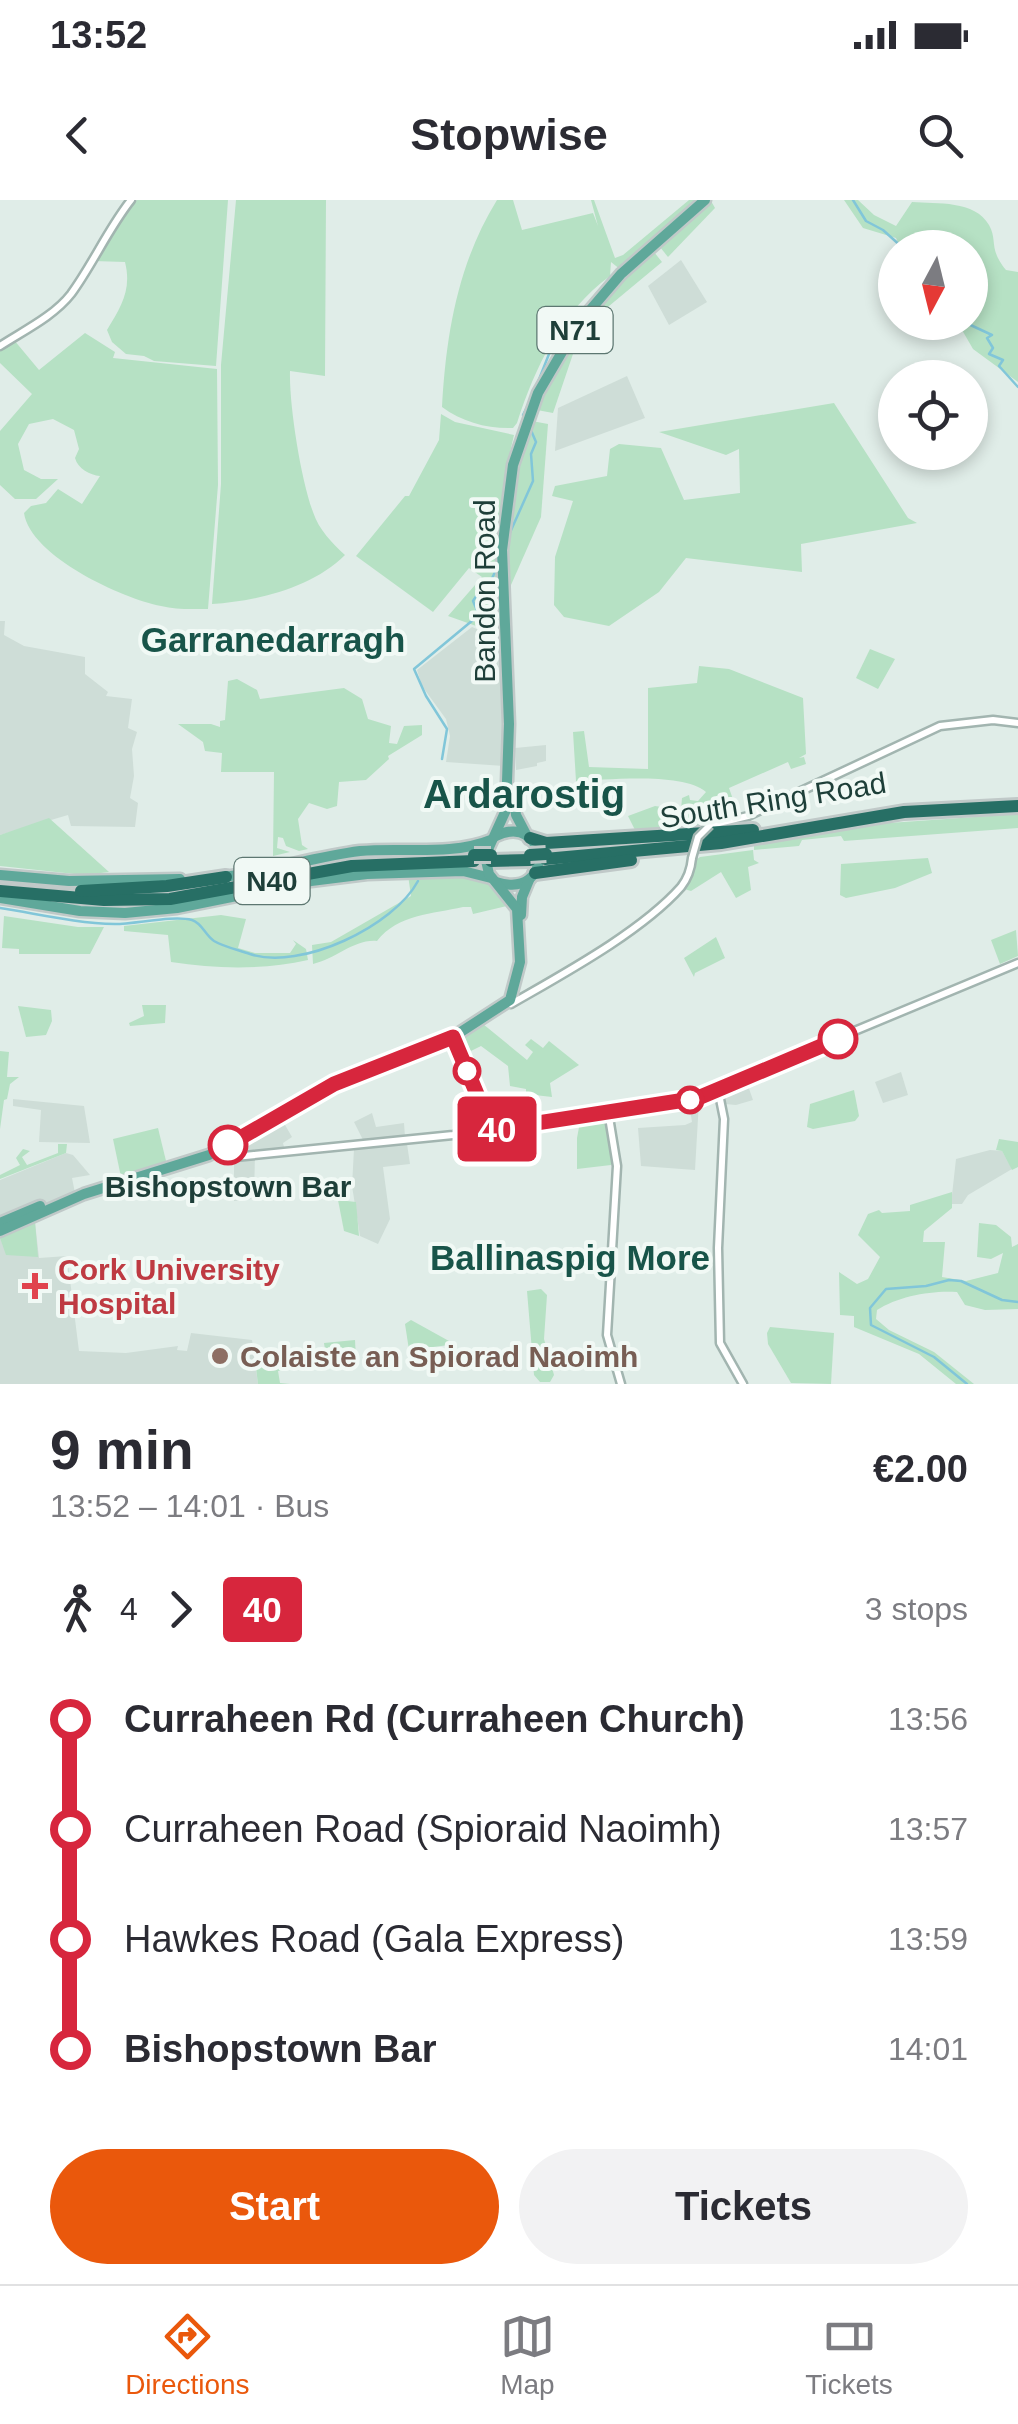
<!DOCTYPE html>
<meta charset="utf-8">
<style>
:root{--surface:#fff;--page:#f2f2f3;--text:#2b2b33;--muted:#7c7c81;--line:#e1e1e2;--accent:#ea580c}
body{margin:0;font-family:Helvetica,sans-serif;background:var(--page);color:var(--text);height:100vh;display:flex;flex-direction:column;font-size:38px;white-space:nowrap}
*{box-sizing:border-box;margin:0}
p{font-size:32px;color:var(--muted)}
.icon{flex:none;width:55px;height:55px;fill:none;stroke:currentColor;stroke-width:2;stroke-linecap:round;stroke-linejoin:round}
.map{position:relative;height:1184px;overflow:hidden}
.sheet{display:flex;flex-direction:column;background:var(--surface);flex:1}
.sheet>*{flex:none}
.badge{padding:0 20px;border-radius:8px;font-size:35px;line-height:65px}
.needle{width:65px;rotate:187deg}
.fabs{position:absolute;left:878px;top:30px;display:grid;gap:20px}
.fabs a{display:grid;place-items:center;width:110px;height:110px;border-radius:50%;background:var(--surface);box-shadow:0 5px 15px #0003;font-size:50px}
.map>.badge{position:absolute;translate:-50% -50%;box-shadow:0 0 0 5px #fff}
.legs{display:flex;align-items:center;gap:15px;height:110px;padding:0 50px;font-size:32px}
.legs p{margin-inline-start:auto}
.summary{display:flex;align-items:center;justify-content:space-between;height:170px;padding:0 50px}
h1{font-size:55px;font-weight:600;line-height:75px}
.primary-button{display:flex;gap:20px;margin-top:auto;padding:20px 50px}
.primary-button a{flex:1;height:115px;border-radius:60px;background:var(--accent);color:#fff;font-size:40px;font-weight:600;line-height:115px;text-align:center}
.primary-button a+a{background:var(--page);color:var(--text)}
ul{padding:0 50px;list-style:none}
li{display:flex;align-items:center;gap:35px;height:110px;font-size:38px}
li i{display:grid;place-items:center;width:15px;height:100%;margin:0 12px;background:currentColor}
li i::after{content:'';width:25px;height:25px;margin:-12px;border:8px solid;border-radius:50%;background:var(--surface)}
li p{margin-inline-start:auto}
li:first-child i{background:linear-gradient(#0000 50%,currentColor 0)}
li:last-child i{background:linear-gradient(currentColor 50%,#0000 0)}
.status{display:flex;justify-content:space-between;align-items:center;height:70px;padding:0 50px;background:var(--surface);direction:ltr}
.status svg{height:28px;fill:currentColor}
header{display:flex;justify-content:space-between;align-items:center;height:130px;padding:0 50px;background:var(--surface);font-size:45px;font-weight:600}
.dock{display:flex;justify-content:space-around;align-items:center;height:140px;border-top:2px solid var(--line);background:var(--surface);font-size:28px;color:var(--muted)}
.dock a{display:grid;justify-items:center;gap:5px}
.dock .selected{color:var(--accent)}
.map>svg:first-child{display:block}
.built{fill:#ceddd7}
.green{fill:#b6e1c4}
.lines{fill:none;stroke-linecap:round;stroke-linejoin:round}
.stream{stroke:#81c6d9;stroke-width:2.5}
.minor-casing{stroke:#a2b5b0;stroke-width:11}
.major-casing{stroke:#c0c9c8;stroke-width:15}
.highway-casing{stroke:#c0c9c8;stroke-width:18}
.minor{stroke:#fff;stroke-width:6}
.major{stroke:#5fa89a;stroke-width:10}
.highway{stroke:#276f65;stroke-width:12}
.minor-bridge-casing{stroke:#a2b5b0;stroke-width:11;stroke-linecap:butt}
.highway-bridge-casing{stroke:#c0c9c8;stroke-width:18;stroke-linecap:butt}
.minor-bridge{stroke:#fff;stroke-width:6}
.highway-bridge{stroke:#276f65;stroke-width:12}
.line-1-casing{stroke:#fff;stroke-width:22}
.line-1{stroke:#d7263d;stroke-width:15}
.stop-1-dot{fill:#fff;stroke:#d7263d;stroke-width:5}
.health-dot{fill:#e0444e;stroke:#f1f9f5;stroke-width:4}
.education-dot{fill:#8d6e63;stroke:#f1f9f5;stroke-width:4}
.labels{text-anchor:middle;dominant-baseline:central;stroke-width:8;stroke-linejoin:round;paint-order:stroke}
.shield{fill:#f1f9f5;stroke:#5d7771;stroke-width:2.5}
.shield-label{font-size:28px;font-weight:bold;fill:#1e3f39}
.street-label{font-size:30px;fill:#1e3f39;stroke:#f1f9f5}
.stop-label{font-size:30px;font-weight:bold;fill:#1e3f39;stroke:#f1f9f5}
.health-label{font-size:30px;font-weight:bold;fill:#be3a42;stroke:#f1f9f5;text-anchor:start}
.education-label{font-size:30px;font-weight:bold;fill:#785e54;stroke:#f1f9f5;text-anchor:start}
.quarter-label{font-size:35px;font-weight:bold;fill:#185449;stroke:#f1f9f5}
.district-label{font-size:40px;font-weight:bold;fill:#185449;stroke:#f1f9f5}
</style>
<div class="status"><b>13:52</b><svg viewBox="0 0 49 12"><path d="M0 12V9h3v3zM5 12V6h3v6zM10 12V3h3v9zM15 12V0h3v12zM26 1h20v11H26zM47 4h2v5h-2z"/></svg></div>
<header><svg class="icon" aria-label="back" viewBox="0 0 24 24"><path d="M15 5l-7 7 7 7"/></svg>Stopwise<svg class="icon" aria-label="search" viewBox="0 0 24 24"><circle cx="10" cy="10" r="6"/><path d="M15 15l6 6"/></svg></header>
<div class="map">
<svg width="1018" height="1184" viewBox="0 0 1018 1184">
<rect width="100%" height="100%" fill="#e0ede8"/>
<g class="built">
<path d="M681,60L707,102L669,125L648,86Z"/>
<path d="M627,176L645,218L555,251L558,208Z"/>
<path d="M0,421H5L4,435L24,446L85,457V474L108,492L106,496L132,499L128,528L137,532L132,549L134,576L130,598L138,603L135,627L71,626L68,615L0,635Z"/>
<path d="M472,427L500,439L507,516L504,566L446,562L450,536L446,519L422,486L417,470Z"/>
<path d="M546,545V561L537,563V566L516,570L515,548Z"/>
<path d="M901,872L908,895L883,903L875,882Z"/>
<path d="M746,880L753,900L736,905L725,904L726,889Z"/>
<path d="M13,899L84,906L90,943L39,942L41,910L13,906Z"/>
<path d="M699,901L695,970L641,966L638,928L685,925L692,922L689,904Z"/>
<path d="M372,913L376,927L404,923L405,937L364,942L354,922Z"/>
<path d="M281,918L292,937L283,943L284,947L255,953L254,999L234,1001V955L224,951Z"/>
<path d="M407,944L410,964L383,967L390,1019L378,1044L360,1036L352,986L354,949Z"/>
<path d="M990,950L1002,951L1012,969L968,995L962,1004H951L956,959Z"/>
<path d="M66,953L73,955L90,975L72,978L75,993L0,1019V980Z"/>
<path d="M35,1022L39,1058L67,1056L79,1151L126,1153L178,1146L177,1150L187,1151L191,1133L252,1140L258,1184H0V1038Z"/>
</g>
<g class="green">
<path d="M137,0H228L216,166L154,161L144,156L126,154L112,142L107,130C121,107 132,90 125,62L93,61Z"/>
<path d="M236,0H326L325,176L290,171C289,205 301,280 313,312C319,330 332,343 345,355C312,388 257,401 212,404L221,284V165Z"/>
<path d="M497,0H513L522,30L593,13L598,26L591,0H594L615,58L623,55L689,0H700L621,70L611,62L610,76C562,111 535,167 517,223L513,228C488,229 462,222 442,207C446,134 458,63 497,0Z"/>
<path d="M844,0H858L874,15L896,26L912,2C937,4 975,0 989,25C998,41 988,48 1006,70L1018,72V182L973,149L958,123L970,122V48L900,47L896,38L863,28Z"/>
<path d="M711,1L715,8L668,57L660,47Z"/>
<path d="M654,52L662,62L591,121L574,151L553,213L537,210C567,146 600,98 654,52Z"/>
<path d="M85,133L115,152L113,158L217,169L218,285L208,409C192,409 176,410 161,406C123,399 30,356 24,313L31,306L46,303L58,289L82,304L100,276C90,275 78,269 75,258L79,249L74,230L53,219L29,224L18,244L24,270L41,279H58L36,299H15L0,285V231L32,194L0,163V151L14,140L39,170Z"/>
<path d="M834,203L908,318L917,323L801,344L802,372L686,358L659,392L609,426L564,417L554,405L555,357L573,301L552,296L555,286L607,276L610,249L619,244L661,248L684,300L740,293L739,249L726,255L659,232Z"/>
<path d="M441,214L455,222L514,235C497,305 496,362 496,433L448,416L482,377L469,368L433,412L356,356L405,296H409L439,240Z"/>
<path d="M532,221L548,224L541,317L507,394C506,332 513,279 532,221Z"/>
<path d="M870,449L895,459L878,489L856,478Z"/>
<path d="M699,466L729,469L803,498L806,554L799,558L804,557L806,564L791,569L788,562L729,588L736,608L686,631L636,632L628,616L655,606L681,610L682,598L689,595L690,600L698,601L706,592C683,572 607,580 576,581L573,532L584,531L589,567L648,569V488L697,483Z"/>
<path d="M237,479L257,490L260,499L344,488L362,499L368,519L391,526L389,543L397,544L404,526L422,525V535L388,556L389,559L366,580L339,582L337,606L327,609L309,603L298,619L302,645L308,649L299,651L286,646L283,638L278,637L277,648L290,652L273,656L274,572H221L222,553L205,551L203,542L178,524H211L220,527V521L225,520L228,481Z"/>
<path d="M1018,614V628L844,641L841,636L802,640L799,646L754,650V645L846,626Z"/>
<path d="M49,618L109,672L84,675L0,666V635Z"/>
<path d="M753,650L754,660L759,663L748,667L751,690L736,698L721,672L691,691L684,689L695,661L700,657Z"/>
<path d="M928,658L932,673L895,688L846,698L840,695L841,664Z"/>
<path d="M469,674L487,680L511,705L473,714L471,707H463C433,714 398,714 377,741C354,739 336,759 313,764L312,745L331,742L411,696L408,675Z"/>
<path d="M221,715L246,719L238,748L255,753H290L296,744L293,740L306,749L308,760C262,770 218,769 171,762L168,735L124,731V726Z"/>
<path d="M4,716L78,727H104L90,754H19V749L2,748Z"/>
<path d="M1016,730L1018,756L1000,764L991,740Z"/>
<path d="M716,737L725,758L695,773L694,777L684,758Z"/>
<path d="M142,805H166L165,823L130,826L129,823L144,816Z"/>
<path d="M18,806L51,810L52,821L46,835L26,837Z"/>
<path d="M483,824L527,860L533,852L525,845L531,839L543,848L549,841L579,865L550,883L552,897L526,894V889L510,886L508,866L481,846L471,851L467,845L460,849L458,838Z"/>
<path d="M0,851L9,852L7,877H19L10,884L7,899L4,900L0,929Z"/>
<path d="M854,890L859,916L855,921L813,929L807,927L810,904Z"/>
<path d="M581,917L600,918L605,922L614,960L611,965L577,969V938Z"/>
<path d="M158,928L167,965L121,977L113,939Z"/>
<path d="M999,939L1018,942V967L1012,970L1002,951L996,950Z"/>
<path d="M58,944H67L66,953L0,979V975L20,965L16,958L23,949L30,951L22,957L27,965L58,953Z"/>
<path d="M952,992V1008L924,1031L923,1042H945L942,1077L966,1081L998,1073L1003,1053L991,1059L977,1057L979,1023L996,1025L1011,1037L1012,1047L1018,1044V1109L985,1110L965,1105L957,1092C933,1090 898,1096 877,1110L876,1119L889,1130L934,1152L974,1184H956L919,1154L854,1127V1116L840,1115L839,1072L857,1084L868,1079L880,1057L858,1035L868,1014L879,1010L882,1013L910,1011V1005Z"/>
<path d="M338,1000L356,1002L359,1036L344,1031Z"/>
<path d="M35,1022L38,1057L6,1055L0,1038Z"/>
<path d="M541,1089L547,1095L544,1139L554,1175L550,1182H540L534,1175L527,1091Z"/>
<path d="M411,1120L449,1141V1145L409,1150L405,1124Z"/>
<path d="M770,1127L834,1133L831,1184L791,1183L768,1144L767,1133Z"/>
<path d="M355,1140L356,1159L327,1163L324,1143Z"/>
<path d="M255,1160H283L285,1170L278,1171L280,1183L290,1184H258Z"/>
</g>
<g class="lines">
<g class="stream">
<path d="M853,0L866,21L883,30L903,48"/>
<path d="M964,122L992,135L987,138L993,148L989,154L1003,160L999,166L1018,187"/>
<path d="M536,187L551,149L612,75"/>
<path d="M523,215L531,199"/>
<path d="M508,337L533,281L531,254L536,242L530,228"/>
<path d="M442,559L447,529L426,496L414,469L479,415L473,401L479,392L487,389L495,372"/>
<path d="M0,708C39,714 75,723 115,724C136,724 173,715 192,720C202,723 205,735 214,741C224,747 239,750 250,754C301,771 394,726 418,681"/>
<path d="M967,1184L934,1157L871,1125L870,1108L886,1089L926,1086L949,1080L961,1081L1002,1100L1018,1102"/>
</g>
<defs>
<g id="minor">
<path d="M0,146C23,131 54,116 71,94C93,64 108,29 131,0"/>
<path d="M710,625L748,616L940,526L993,520L1018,523"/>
<path d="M511,804C563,774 641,732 681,687C688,678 691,669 692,658"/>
<path d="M718,889L724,919L718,1048L720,1143L743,1184"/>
<path d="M608,911L617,966L607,1135L621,1184"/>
<path d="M213,952L235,957L453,935L691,899L1018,763"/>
</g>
<g id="major">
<path d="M513,591L516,615L527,636"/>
<path d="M496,636C548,611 557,701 496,682"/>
<path d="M0,675L69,681L180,679"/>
<path d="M222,677C268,672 313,657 360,651C402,647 452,656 491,640"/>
<path d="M0,698L80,711L125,713L177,708L311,681L367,674L463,671L491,678"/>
<path d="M521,715L522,697L529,680"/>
<path d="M0,1023L40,1006"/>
<path d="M0,1031L84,994L209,955L334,883L453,837L510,800L520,762L517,709L489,674L485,656L506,610L509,524L502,350L513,265L538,193L579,123L621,74L705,0"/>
</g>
<g id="highway">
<path d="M530,638L546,643L753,630"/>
<path d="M545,659L721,643L904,612L1018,606"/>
<path d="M491,661L530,660"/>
<path d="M535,673L631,660"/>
<path d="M0,691L104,700L170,699L352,666L474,661"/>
<path d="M81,691L167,686L226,677"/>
</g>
</defs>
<use href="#minor" class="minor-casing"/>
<use href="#major" class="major-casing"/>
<use href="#highway" class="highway-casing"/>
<use href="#minor" class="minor"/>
<use href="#major" class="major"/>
<use href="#highway" class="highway"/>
<defs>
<path id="minor-bridge" d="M692,658L698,637L710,625"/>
<g id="highway-bridge">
<path d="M474,655H491"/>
<path d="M530,655L546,654"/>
</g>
</defs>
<use href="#minor-bridge" class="minor-bridge-casing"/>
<use href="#highway-bridge" class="highway-bridge-casing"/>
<use href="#minor-bridge" class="minor-bridge"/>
<use href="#highway-bridge" class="highway-bridge"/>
</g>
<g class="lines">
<defs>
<path id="line-1" d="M228,945L334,884L453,837L492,930L698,898L838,839"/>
</defs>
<use href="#line-1" class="line-1-casing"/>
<use href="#line-1" class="line-1"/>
</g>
<g class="stop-1-dot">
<circle cx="838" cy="839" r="18"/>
<circle cx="467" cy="871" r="12"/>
<circle cx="690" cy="900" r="12"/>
<circle cx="228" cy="945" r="18"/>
</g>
<path class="health-dot" d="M30 1071h10v10h10v10h-10v10h-10v-10h-10v-10h10z"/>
<circle class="education-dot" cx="220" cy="1156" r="10"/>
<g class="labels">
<g class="shield">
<rect x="537.5" y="107" width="75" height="46" rx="8"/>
<rect x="234.5" y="658" width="75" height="46" rx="8"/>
</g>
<g class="shield-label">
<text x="575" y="130">N71</text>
<text x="272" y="681">N40</text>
</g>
<g class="street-label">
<text transform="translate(484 391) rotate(-90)">Bandon Road</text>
<text transform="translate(773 600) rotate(-9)">South Ring Road</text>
</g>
<g class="stop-label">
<text x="228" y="986">Bishopstown Bar</text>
</g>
<g class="health-label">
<text x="58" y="1069">Cork University<tspan x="58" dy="34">Hospital</tspan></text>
</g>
<g class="education-label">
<text x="240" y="1156">Colaiste an Spiorad Naoimh</text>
</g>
<g class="quarter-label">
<text x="273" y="439">Garranedarragh</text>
<text x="570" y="1057">Ballinaspig More</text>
</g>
<g class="district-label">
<text x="524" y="594">Ardarostig</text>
</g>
</g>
</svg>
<div class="fabs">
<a><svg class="needle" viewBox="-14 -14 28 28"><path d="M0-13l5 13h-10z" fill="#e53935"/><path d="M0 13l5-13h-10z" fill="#7c7c81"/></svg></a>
<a><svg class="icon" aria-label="locate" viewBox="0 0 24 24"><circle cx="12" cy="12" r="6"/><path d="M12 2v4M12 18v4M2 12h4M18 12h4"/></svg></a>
</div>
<b class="badge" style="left:497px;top:929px;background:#d7263d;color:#fff">40</b>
</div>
<section class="sheet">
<div class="summary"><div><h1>9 min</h1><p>13:52 – 14:01 · Bus</p></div><b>€2.00</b></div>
<div class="legs"><svg class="icon" aria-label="walk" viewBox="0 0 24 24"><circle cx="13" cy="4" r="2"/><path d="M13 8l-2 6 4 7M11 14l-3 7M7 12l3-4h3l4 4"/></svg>4<svg class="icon" aria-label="forward" viewBox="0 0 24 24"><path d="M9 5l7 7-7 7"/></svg><b class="badge" style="background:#d7263d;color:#fff">40</b><p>3 stops</p></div>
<ul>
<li><i style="color:#d7263d"></i><b>Curraheen Rd (Curraheen Church)</b><p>13:56</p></li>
<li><i style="color:#d7263d"></i><span>Curraheen Road (Spioraid Naoimh)</span><p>13:57</p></li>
<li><i style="color:#d7263d"></i><span>Hawkes Road (Gala Express)</span><p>13:59</p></li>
<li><i style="color:#d7263d"></i><b>Bishopstown Bar</b><p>14:01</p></li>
</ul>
<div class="primary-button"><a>Start</a><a>Tickets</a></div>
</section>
<nav class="dock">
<a class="selected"><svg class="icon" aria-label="directions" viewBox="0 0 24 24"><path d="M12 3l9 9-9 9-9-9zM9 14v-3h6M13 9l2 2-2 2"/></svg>Directions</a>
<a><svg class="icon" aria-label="map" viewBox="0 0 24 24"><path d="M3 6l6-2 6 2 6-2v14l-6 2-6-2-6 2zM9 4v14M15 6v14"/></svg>Map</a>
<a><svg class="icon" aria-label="tickets" viewBox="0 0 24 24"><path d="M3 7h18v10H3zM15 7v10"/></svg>Tickets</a>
</nav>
